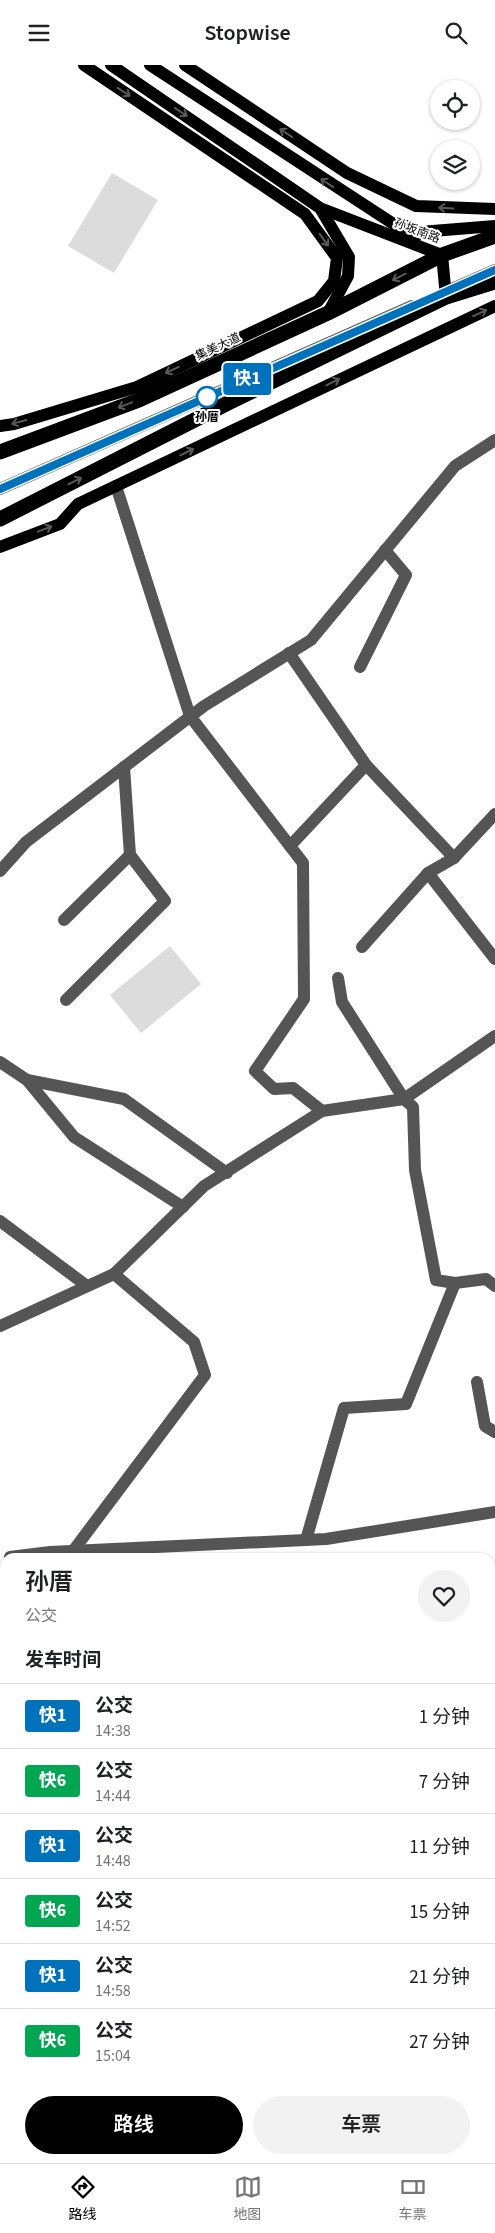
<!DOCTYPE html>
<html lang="zh">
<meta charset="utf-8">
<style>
:root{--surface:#fff;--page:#f2f2f2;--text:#202124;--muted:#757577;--line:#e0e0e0;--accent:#000}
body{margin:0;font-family:"Source Sans 3","Noto Sans SC",sans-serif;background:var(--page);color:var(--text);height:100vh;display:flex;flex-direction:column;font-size:19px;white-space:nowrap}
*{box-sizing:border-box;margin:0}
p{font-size:16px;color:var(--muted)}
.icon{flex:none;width:28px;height:28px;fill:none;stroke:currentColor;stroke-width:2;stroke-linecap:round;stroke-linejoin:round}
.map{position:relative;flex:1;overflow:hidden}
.panel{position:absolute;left:0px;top:1488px;width:495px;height:611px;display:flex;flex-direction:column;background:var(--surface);border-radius:15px 15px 0 0;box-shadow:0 1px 4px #0004}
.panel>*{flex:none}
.badge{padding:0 10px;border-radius:4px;font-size:18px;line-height:32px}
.controls{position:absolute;left:430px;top:15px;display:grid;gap:10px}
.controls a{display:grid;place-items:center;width:50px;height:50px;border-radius:50%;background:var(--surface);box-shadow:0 1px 4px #0004;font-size:25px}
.map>.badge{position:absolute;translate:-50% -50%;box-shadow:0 0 0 2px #fff}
h2{padding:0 25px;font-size:19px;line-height:45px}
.round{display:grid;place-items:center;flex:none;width:52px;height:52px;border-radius:26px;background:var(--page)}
.summary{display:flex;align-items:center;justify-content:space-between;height:85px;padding:0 25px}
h1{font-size:24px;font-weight:600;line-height:38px}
.action{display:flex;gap:10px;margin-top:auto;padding:10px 25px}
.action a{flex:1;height:58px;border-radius:30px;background:var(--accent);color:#fff;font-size:20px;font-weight:600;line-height:58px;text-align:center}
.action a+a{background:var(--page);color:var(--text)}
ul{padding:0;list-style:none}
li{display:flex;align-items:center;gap:15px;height:65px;padding:0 25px;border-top:1px solid var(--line)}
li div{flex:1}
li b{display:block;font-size:19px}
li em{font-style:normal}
li .badge{min-width:55px;font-weight:700;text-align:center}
header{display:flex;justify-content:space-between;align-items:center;height:65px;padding:0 25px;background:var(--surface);font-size:22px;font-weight:600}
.tabs{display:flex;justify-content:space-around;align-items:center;height:70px;border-top:1px solid var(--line);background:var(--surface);font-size:14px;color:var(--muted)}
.tabs a{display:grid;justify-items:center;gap:2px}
.tabs .current{color:var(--accent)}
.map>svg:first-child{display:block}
.green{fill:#dcdcdc}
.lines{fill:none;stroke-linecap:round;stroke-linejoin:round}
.minor{stroke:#555;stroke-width:12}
.major{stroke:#000;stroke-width:12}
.highway{stroke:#000;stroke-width:15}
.oneway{stroke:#595959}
.line-casing{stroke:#fff;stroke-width:11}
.line{stroke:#0072bc;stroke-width:8}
.stop-dot{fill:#fff;stroke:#0072bc;stroke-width:2.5}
.labels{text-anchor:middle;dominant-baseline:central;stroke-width:4;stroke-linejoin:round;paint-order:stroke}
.street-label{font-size:12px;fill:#000;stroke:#fff}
.stop-label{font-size:12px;font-weight:bold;fill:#000;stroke:#fff}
</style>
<header><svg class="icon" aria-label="menu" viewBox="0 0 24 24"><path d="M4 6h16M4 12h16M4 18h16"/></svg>Stopwise<svg class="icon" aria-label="search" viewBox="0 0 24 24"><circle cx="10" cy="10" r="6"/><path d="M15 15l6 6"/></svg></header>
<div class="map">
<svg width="495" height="2098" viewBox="0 0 495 2098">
<rect width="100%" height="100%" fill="#fff"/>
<g class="green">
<path d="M112,108L158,135L114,208L68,181Z"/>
<path d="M170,881L201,919L141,968L110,930Z"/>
<path d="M0,1887L5,1892V2094H228L233,2098H0Z"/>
</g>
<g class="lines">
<g class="minor">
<path d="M445,227L495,205"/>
<path d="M116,421L190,651L303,798L304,934L255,1006L274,1024L293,1023L322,1046"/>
<path d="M0,424L412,241"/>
<path d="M289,588L366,700L454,793"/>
<path d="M360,602L406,510L385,485"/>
<path d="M290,781L366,700"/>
<path d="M0,806L26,777L204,641L311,575L455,401L495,375"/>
<path d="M428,808L495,894"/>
<path d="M64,855L130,790"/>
<path d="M362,882L428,808L454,793L495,749"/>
<path d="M338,913L342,937L404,1034L413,1042L415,1105L436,1215L455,1218L486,1214L495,1221"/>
<path d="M66,935L165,836L130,790L124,702"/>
<path d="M0,997L27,1015L74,1072L183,1142"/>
<path d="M27,1015L124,1034L227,1108"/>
<path d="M0,1156L87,1221"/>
<path d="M0,1261L114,1209L204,1121L322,1046L404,1034L495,971"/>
<path d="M477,1317L485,1361L495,1367"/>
<path d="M306,1475L344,1343L406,1339L455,1218"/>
<path d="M10,1492L50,1487L326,1474L495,1447"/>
<path d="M74,1492L73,1486L205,1310L194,1277L114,1209"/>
<path d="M490,1538H495"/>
<path d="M0,1622L5,1617"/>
<path d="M0,1795L5,1799"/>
<path d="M490,1837H495"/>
<path d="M320,2094L325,2098"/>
</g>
<g class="major">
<path d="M111,0L320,143L442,190"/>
<path d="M150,0L415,173"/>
<path d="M185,0L347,108L416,141L495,144"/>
<path d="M320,143L349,192L348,211L328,248"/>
<path d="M407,161L420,167L495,161"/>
<path d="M442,190L446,232"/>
<path d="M0,361L14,359L137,322L318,236L334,216L337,193L305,149L84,0"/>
<path d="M0,482L60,459L78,439L495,241"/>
</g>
<g class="highway">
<path d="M0,387L139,335L328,248L442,190L495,171"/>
<path d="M0,454L230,337L446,232L495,217"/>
</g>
</g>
<defs><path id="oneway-shaft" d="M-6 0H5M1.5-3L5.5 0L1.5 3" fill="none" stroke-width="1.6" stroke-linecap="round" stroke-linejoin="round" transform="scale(1.25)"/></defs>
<g class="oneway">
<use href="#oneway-shaft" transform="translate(124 27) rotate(34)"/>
<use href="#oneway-shaft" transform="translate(181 47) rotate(34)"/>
<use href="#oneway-shaft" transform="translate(286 68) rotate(-146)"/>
<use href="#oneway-shaft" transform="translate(327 118) rotate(-146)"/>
<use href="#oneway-shaft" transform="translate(446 143) rotate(-177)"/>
<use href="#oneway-shaft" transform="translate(324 175) rotate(54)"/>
<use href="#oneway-shaft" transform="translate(399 212) rotate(153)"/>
<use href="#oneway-shaft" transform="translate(480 248) rotate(-25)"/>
<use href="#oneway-shaft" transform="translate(172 305) rotate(155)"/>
<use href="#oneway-shaft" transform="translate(333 317) rotate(-26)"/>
<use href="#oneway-shaft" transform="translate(125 340) rotate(159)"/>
<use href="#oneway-shaft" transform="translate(19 357) rotate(165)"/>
<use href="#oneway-shaft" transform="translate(187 387) rotate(-26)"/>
<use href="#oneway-shaft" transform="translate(75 416) rotate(-27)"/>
<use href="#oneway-shaft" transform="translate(45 464) rotate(-21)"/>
</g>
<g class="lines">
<defs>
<path id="line" d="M0,424L495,205"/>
</defs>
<use href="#line" class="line-casing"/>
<use href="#line" class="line"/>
</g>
<circle class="stop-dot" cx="207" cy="332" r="10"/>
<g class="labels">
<g class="street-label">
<text transform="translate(417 166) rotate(21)">孙坂南路</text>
<text transform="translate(218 282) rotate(-25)">集美大道</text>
</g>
<g class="stop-label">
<text x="207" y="352">孙厝</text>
</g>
</g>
</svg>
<div class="controls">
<a><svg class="icon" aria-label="locate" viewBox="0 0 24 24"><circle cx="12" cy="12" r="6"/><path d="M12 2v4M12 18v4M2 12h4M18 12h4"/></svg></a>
<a><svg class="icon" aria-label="layers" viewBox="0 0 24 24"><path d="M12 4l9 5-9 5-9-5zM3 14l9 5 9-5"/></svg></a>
</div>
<b class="badge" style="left:247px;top:314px;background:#0072bc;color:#fff">快1</b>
<section class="panel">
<div class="summary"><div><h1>孙厝</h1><p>公交</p></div><a class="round"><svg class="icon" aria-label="heart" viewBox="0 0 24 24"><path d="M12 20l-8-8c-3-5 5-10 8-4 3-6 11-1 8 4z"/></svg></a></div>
<h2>发车时间</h2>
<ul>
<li><span class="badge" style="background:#0072bc;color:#fff">快1</span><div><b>公交</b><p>14:38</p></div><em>1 分钟</em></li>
<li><span class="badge" style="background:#00a651;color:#fff">快6</span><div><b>公交</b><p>14:44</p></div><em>7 分钟</em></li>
<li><span class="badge" style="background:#0072bc;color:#fff">快1</span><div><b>公交</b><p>14:48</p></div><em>11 分钟</em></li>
<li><span class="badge" style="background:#00a651;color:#fff">快6</span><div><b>公交</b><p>14:52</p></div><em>15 分钟</em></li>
<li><span class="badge" style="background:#0072bc;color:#fff">快1</span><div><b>公交</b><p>14:58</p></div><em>21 分钟</em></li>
<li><span class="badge" style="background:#00a651;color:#fff">快6</span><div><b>公交</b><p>15:04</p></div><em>27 分钟</em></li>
</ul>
<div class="action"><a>路线</a><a>车票</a></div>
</section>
</div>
<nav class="tabs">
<a class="current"><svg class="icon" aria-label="directions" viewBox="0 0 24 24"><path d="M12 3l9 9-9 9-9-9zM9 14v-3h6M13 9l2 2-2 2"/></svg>路线</a>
<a><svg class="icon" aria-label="map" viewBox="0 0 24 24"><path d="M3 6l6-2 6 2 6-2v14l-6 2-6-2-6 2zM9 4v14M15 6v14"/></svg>地图</a>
<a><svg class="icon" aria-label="tickets" viewBox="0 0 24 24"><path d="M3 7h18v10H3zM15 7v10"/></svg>车票</a>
</nav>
